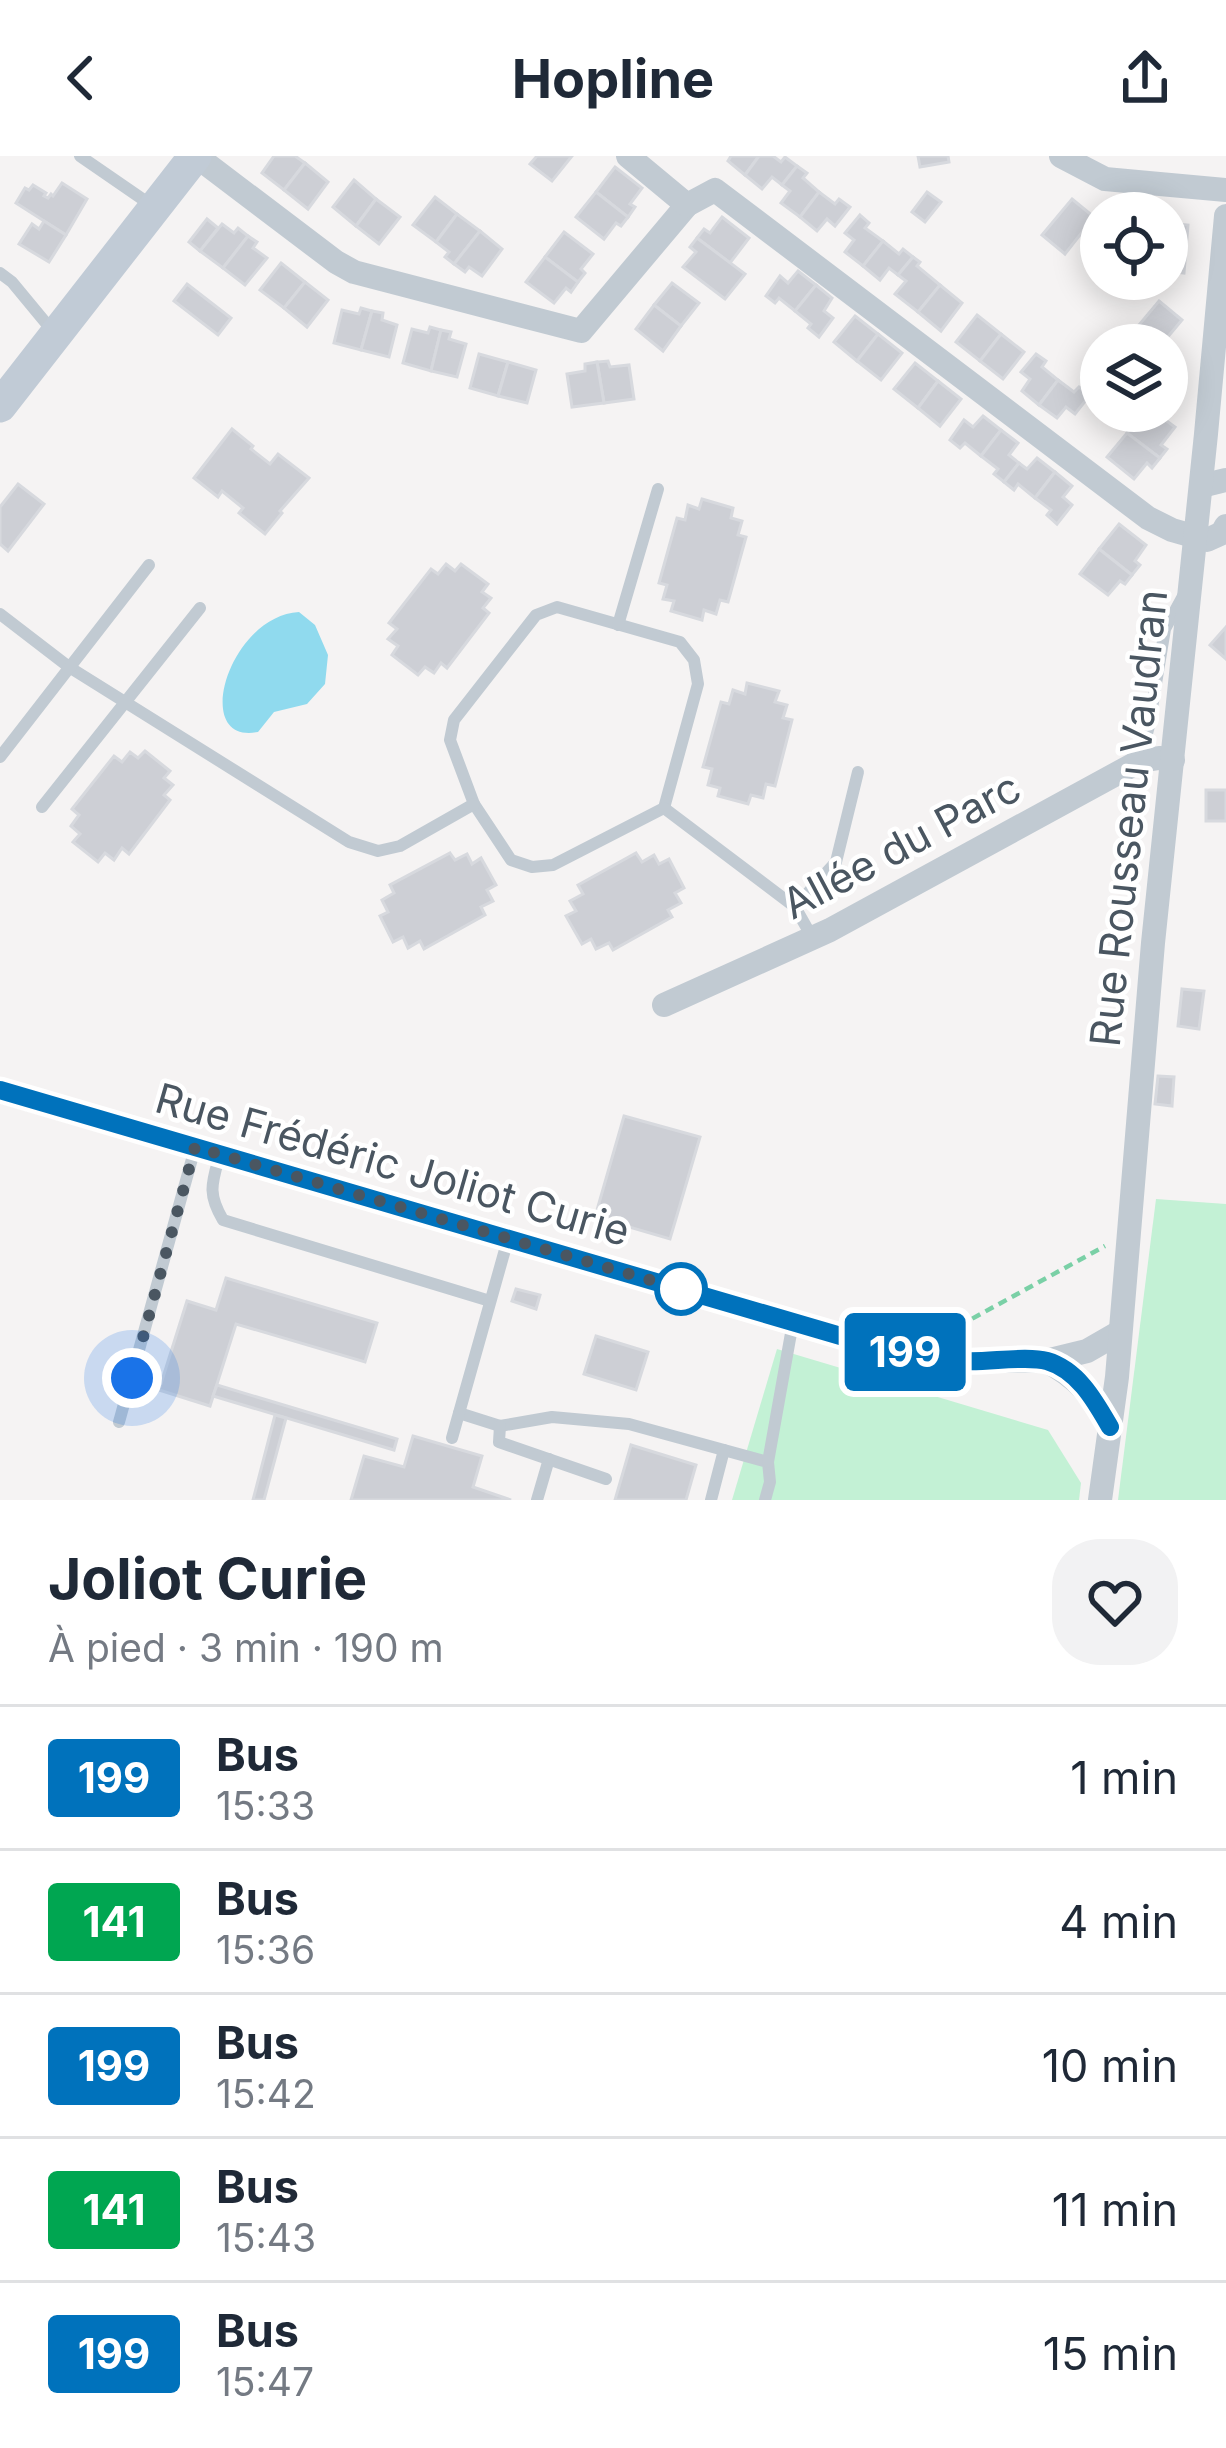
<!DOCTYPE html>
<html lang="fr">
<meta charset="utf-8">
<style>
:root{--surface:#fff;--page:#f2f2f3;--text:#1f2937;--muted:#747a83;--line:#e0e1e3}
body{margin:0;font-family:Inter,sans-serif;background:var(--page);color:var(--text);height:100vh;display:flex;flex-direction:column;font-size:45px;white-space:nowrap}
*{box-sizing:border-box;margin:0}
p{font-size:39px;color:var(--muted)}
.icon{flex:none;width:66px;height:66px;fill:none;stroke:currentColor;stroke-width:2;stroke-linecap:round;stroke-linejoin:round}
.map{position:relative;height:1344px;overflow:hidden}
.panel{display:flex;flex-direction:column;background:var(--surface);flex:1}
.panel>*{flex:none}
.badge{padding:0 24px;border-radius:9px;font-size:42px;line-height:78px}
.buttons{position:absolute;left:1080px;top:36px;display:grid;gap:24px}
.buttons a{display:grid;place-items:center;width:108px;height:108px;border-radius:50%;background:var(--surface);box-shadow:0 6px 30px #0003;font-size:60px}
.you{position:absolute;width:60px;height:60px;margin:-30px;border:9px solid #fff;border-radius:50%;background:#1a73e8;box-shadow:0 0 0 18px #1a73e833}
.map>.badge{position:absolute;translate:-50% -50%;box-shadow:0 0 0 6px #fff}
.round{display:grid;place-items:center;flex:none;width:126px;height:126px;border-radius:48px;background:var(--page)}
.summary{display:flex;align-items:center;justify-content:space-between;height:204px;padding:0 48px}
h1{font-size:57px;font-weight:700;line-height:90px}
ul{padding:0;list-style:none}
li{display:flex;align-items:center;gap:36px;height:144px;padding:0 48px;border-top:3px solid var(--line)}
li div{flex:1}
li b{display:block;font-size:45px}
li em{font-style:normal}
li .badge{min-width:132px;font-weight:700;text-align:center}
header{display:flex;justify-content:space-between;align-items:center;height:156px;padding:0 48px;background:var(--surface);font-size:54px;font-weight:700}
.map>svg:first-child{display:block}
.green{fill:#c3f1d5}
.water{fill:#90daee}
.building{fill:#cdcfd5;stroke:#d7d9de;stroke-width:3}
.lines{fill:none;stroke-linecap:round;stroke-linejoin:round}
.path{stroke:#7ad0a6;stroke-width:4.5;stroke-dasharray:9 6;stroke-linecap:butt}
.service{stroke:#c1cad2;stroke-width:12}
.minor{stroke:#c1cad2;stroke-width:24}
.secondary{stroke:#c1cbd6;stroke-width:33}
.line-casing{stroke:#fff;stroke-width:27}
.line{stroke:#0072bc;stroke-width:18}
.walk{stroke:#4a5661;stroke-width:12;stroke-dasharray:0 21.6}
.stop-dot{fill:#fff;stroke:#0072bc;stroke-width:6}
.labels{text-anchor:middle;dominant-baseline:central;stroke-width:9;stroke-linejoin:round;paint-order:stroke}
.street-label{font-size:42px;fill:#4a5661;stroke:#fff}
</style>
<header><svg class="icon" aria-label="back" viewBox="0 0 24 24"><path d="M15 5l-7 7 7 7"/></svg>Hopline<svg class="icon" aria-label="share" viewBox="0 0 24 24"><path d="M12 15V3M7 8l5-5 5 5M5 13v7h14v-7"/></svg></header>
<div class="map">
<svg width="1226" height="1344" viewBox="0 0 1226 1344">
<rect width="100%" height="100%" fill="#f5f3f3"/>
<g class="green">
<path d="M1156,1043L1226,1048V1344H1118Z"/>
<path d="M777,1193L1048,1274L1081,1327L1079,1344H732Z"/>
</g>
<path class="water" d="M299,456L315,469L328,499L325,528L307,548L274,556L258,576C190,589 229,460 299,456Z"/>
<g class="building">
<path d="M274,0H295L305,7L284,34L262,17Z"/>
<path d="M537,0H572L552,25L530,8Z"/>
<path d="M731,0H759L745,19L728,5Z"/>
<path d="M759,0H773L781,6L785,1L797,10L782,29L772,21L762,33L745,19Z"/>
<path d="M918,0H948L949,6L920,11Z"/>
<path d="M305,7L328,26L308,53L284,34Z"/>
<path d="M797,10L807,17L803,22L819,36L800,61L781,47L790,35L782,29Z"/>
<path d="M615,11L642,32L630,48L635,51L628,61L596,36Z"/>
<path d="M354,24L376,43L356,70L333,51Z"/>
<path d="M62,27L87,43L66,79L16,47L25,32L29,34L33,29L46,37L44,40L48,42L51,38L53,40Z"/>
<path d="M596,36L628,61L621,70L616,67L604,83L576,61Z"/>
<path d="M819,36L835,48L839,43L850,51L835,70L827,63L817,75L800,61Z"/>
<path d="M927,36L941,46L925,66L912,56Z"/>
<path d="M435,41L457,58L436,86L413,69Z"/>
<path d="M376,43L400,61L379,88L356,70Z"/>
<path d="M1072,43L1094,61L1065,98L1042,79Z"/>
<path d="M457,58L480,75L454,108L445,101L449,96L436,86Z"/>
<path d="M860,59L869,67L865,72L883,85L863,110L845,96L854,84L845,77Z"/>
<path d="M722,61L749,82L730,107L697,82L704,73L710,77Z"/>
<path d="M207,63L218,72L200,95L189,86Z"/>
<path d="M44,65L66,79L49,106L19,88L32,68L39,73Z"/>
<path d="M1167,67L1188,69L1184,117L1167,115Z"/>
<path d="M222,68L234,77L238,72L248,80L223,112L200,95Z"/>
<path d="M480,75L502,93L482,120L469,111L465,116L454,108Z"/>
<path d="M564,76L593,98L581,113L585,117L578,126L545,101Z"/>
<path d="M248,80L257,86L253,92L267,102L245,129L223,112Z"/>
<path d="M697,82L745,118L725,143L683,111L696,96L690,91Z"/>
<path d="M883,85L899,98L903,93L913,101L898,119L889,112L880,124L863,110Z"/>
<path d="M545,101L578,126L571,136L566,132L554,147L526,126Z"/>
<path d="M913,101L920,106L917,110L940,129L918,156L895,138L906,125L898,119Z"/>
<path d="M281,107L305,126L284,152L260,134Z"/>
<path d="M798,115L816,129L795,155L779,142L775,147L766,140L780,120L788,127Z"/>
<path d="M305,126L328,144L307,171L284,152Z"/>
<path d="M672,127L699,147L681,170L654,149Z"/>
<path d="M187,128L231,162L218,179L174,145Z"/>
<path d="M816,129L832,142L824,155L833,162L819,181L808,172L811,168L795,155Z"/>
<path d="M940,129L962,147L941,175L918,156Z"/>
<path d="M1159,145L1182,164L1161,189H1136L1128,182Z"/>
<path d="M654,149L681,170L663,195L636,173Z"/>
<path d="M361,152L372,155L361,194L334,187L342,154L359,158Z"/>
<path d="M372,155L383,157L382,164L397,169L389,201L361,194Z"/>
<path d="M977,159L1001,178L980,205L956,186Z"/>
<path d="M855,160L878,178L857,205L834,186Z"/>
<path d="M430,171L441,174L431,215L403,207L412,173L428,177Z"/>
<path d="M441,174L451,176L449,183L466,188L457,221L431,215Z"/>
<path d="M878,178L902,197L881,224L857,205Z"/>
<path d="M1001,178L1024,196L1003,223L980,205Z"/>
<path d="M479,198L508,206L498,240L470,232Z"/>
<path d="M1036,198L1046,205L1042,211L1058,224L1039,249L1022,235L1030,223L1021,216Z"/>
<path d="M608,205L610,211L629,209L634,243L604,247L597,206Z"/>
<path d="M508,206L536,214L527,247L498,240Z"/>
<path d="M597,206L604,247L572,251L567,218L585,215V208Z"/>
<path d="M915,207L938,225L918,252L894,233Z"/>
<path d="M1058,224L1074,236L1079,231L1090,239L1075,258L1066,251L1057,262L1039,249Z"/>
<path d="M938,225L961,243L940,270L918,252Z"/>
<path d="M1144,255H1153L1175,271L1161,289L1167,293L1160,302L1127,277Z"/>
<path d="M983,260L1001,274L981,300L965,287L960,292L950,284L964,264L973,271Z"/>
<path d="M232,273L253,290L251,293L270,308L278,298L309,322L280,355L282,357L265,378L239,357L243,352L222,335L218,341L194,322Z"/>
<path d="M1001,274L1018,287L1009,299L1019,307L1004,326L994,318L998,313L981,300Z"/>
<path d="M1127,277L1160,302L1152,312L1147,307L1134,323L1107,301Z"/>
<path d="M1037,302L1055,316L1035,342L1018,328L1014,334L1004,326L1019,307L1027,313Z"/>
<path d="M1055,316L1072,330L1063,341L1072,349L1057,368L1047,359L1051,354L1035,342Z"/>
<path d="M18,328L44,348L8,395L0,388V351Z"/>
<path d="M702,343L733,352L731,362L742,365L738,379L746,381L728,446L720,444L716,458L704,454L702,464L671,455L674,445L663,443L667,429L659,427L677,362L685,364L688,349L699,353Z"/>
<path d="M1119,368L1146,389L1135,405L1140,409L1132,419L1099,393Z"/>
<path d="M1099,393L1132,419L1125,428L1120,425L1108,439L1080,418Z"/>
<path d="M446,408L455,415L461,408L488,428L482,436L491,442L483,452L489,457L447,512L441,507L434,517L425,511L418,519L392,499L398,490L388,483L397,473L389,467L431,413L438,418Z"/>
<path d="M1226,471V503L1210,489Z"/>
<path d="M747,527L779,535L775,546L787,549L783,562L792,564L775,630L766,628L763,642L751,639L748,648L718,640L720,632L708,629L712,613L703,611L721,546L729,548L733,534L745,538Z"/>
<path d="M145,595L170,615L164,622L173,629L164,639L170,644L129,698L122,692L114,704L105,697L98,706L73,686L80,678L71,670L79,659L72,653L114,600L122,606L130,596L138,602Z"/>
<rect x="1206" y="634" width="20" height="31"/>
<path d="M450,697L455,704L467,698L472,708L481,702L496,729L487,734L493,745L481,751L485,759L424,793L420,785L408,792L403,781L393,786L380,760L388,756L382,744L394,737L390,729Z"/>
<path d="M636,697L642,706L654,699L659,708L669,703L684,732L675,737L681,747L668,754L672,761L613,794L609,787L596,793L591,783L582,788L566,760L576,755L570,745L583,738L578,729Z"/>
<path d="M1182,833L1204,835L1199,873L1178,870Z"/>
<path d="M1158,920L1174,921L1172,950L1155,948Z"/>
<path d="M624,960L700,981L670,1083L595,1061Z"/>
<path d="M226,1122L377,1167L365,1206L236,1168L210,1250L159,1234L187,1145L216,1154Z"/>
<path d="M516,1133L540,1139L536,1153L512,1145Z"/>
<path d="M596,1180L648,1196L636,1234L584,1218Z"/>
<path d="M217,1229L397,1283L394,1294L213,1240Z"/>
<path d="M275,1259L286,1262L264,1344H253Z"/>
<path d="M413,1280L482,1300L473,1331L511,1344H351L364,1300L404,1311Z"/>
<path d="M631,1289L696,1309L686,1344H615Z"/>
</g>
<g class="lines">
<path class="path" d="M946,1177L1105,1090"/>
<g class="service">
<path d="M80,0L154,51"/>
<path d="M0,117L12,126L55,178"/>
<path d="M557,451L680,486L694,504L698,528L664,652L553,709L532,711L511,704L474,648L450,584L454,564L536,459Z"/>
<path d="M0,458L69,511L349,686L378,695L400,690L474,648"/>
<path d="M618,469L658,333"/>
<path d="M0,601L149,409"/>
<path d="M1140,604L1149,570L1165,473L1183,440"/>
<path d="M42,651L200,452"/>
<path d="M664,652L795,751L812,781"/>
<path d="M795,751L836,706L858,616"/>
<path d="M220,998C212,1027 207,1037 223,1064L490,1145"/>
<path d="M459,1257L500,1270L552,1261L629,1268L768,1306L770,1326L765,1344"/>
<path d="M119,1266L195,992"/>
<path d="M500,1270L499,1286L606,1323"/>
<path d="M452,1282L508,1083"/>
<path d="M768,1306L793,1166"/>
<path d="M537,1344L549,1303"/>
<path d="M711,1344L724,1294"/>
</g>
<g class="minor">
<path d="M196,0L336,106L354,116L581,175L687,49"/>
<path d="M628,0L687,49L715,34L1148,362L1172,374L1207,384L1222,377L1226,370"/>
<path d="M1061,0L1105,23L1226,34"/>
<path d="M1201,330L1226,324"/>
<path d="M664,849L830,774L1140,605L1159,602L1173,604"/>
<path d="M0,935L844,1181L910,1197L963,1205H1046L1087,1195L1120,1176"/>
<path d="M1046,1205C1079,1222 1091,1239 1110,1271"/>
<path d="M1100,1344L1117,1221L1153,787L1206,278L1226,60"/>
</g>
<path class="secondary" d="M0,250L195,0"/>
</g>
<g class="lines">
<defs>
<path id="line" d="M0,934L844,1181C883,1191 923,1202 963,1205C986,1207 1026,1199 1047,1205C1078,1214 1095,1245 1110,1271"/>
</defs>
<use href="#line" class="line-casing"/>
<use href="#line" class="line"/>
<path class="walk" d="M132,1222L195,991L681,1133"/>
</g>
<circle class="stop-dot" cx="681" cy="1133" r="24"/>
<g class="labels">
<g class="street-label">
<text transform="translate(1128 662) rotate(-84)">Rue Rousseau Vaudran</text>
<text transform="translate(901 689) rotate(-28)">Allée du Parc</text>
<text transform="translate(393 1008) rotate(16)">Rue Frédéric Joliot Curie</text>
</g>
</g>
</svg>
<div class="buttons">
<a><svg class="icon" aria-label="locate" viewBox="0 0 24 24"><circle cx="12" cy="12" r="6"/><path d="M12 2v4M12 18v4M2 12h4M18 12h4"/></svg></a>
<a><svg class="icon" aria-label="layers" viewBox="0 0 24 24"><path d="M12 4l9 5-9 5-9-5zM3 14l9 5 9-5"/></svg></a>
</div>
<div class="you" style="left:132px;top:1222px"></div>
<b class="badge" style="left:905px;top:1196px;background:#0072bc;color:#fff">199</b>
</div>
<section class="panel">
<div class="summary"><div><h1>Joliot Curie</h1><p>À pied · 3 min · 190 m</p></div><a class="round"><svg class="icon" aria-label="heart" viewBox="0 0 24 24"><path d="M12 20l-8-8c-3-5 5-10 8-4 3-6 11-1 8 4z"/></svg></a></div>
<ul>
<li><span class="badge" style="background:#0072bc;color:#fff">199</span><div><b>Bus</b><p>15:33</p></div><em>1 min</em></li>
<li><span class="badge" style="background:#00a651;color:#fff">141</span><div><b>Bus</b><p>15:36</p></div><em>4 min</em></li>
<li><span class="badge" style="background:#0072bc;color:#fff">199</span><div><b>Bus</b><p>15:42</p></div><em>10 min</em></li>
<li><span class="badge" style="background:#00a651;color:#fff">141</span><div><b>Bus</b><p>15:43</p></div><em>11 min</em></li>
<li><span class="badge" style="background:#0072bc;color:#fff">199</span><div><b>Bus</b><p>15:47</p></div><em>15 min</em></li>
</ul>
</section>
